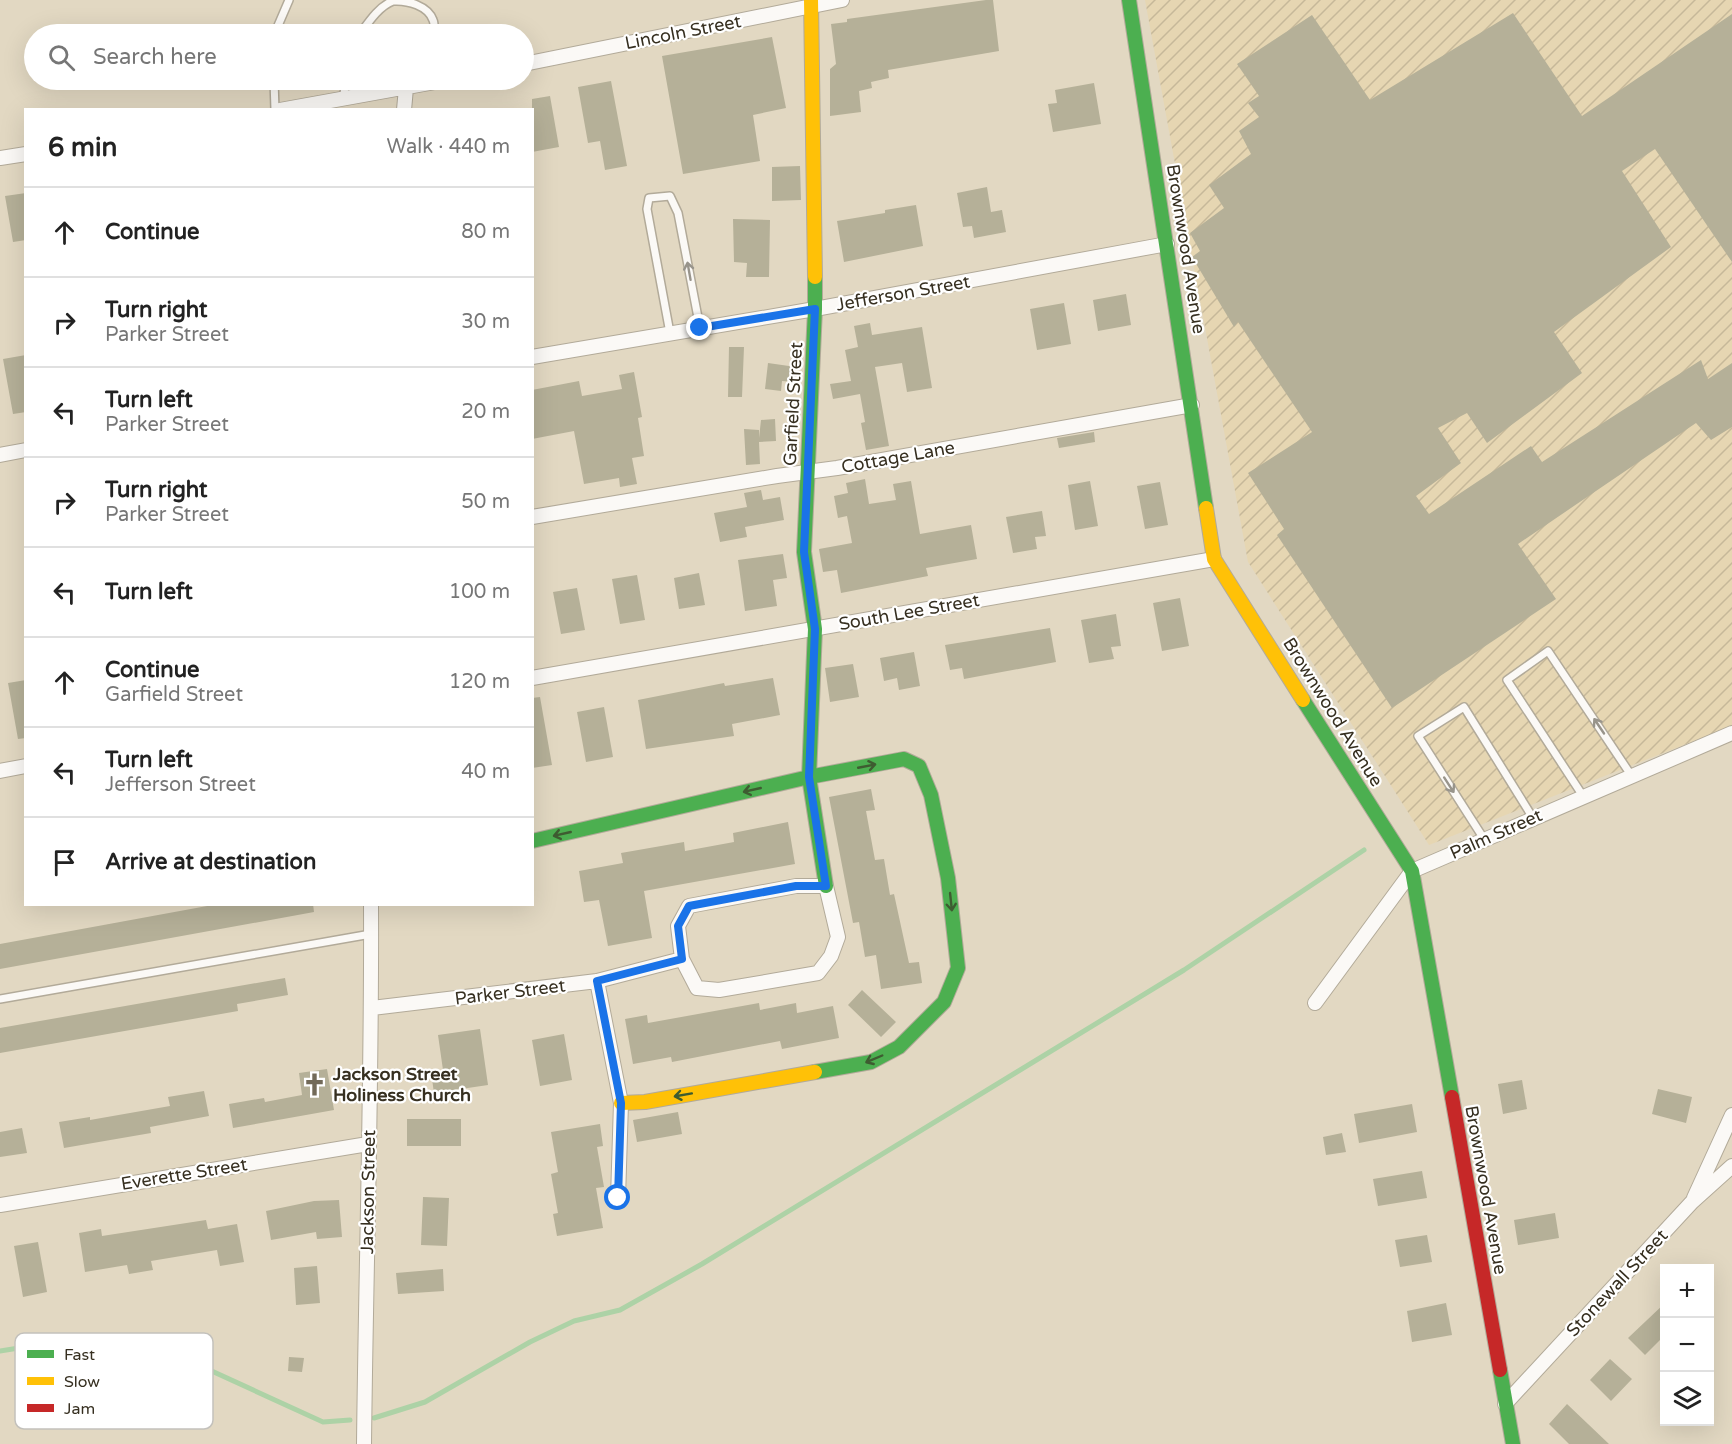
<!DOCTYPE html>
<html lang="en">
<head>
<meta charset="utf-8">
<style>
  :root { --surface:#fff; --page:#f2f2f2; --text:#222; --muted:#767676; --line:#e0e0e0 }
  body { margin:0; font-family:"Varela Round",sans-serif; background:var(--page); color:var(--text) }
  .controls { position:absolute; right:18px; bottom:18px; display:grid; overflow:hidden; border-radius:0px; box-shadow:0 6px 24px #0002 }
  .controls button { width:54px; height:54px; display:grid; place-items:center; padding:0; border:0; border-bottom:2px solid var(--line); background:var(--surface); color:var(--text); font:30px sans-serif }
  .stop { position:absolute; width:18px; height:18px; margin:-14px; border:4px solid #1a73e8; border-radius:50%; background:#fff }
  .stop.end { background:#1a73e8; border-color:#fff; box-shadow:0 2px 6px #0008 }
  .list { margin:0; padding:0; list-style:none }
  h2 { display:flex; justify-content:space-between; align-items:center; height:78px; margin:0; padding:0 24px; font-size:26px }
  h2 small { font-size:20px; font-weight:400; color:var(--muted) }
  .list li { display:grid; grid-template-columns:39px 1fr auto; gap:18px; align-items:center; box-sizing:border-box; height:90px; padding:0 24px; border-top:2px solid var(--line) }
  .list b { display:block; font-size:22px; white-space:nowrap }
  .list p { margin:0; font-size:20px; white-space:nowrap; color:var(--muted) }
  .list em { font-size:20px; font-style:normal; color:var(--muted) }
  .icon { flex:none; width:33px; height:33px; fill:none; stroke:currentColor; stroke-width:2; stroke-linecap:round; stroke-linejoin:round }
  .map { position:relative; flex:none; width:1732px; height:1444px; overflow:hidden }
  .search { position:absolute; background:var(--surface); box-shadow:0 6px 24px #0002; left:24px; top:24px; width:510px; height:66px; display:flex; align-items:center; gap:15px; box-sizing:border-box; padding:0 21px; border-radius:33px; color:var(--muted); font-size:22px }
  .panel { position:absolute; background:var(--surface); box-shadow:0 6px 24px #0002; left:24px; top:108px; width:510px; height:798px; border-radius:0px }
  .map>svg:first-child { display:block }
  .industrial { fill:url(#industrial-furrows) }
  .lines { fill:none; stroke-linecap:round; stroke-linejoin:round }
  .stream { stroke:#add2a6; stroke-width:5 }
  .building { fill:#b5b098 }
  .lane-casing { stroke:#b2aa99; stroke-width:10 }
  .street-casing { stroke:#b2aa99; stroke-width:16 }
  .fast-casing { stroke:#b2aa99; stroke-width:16 }
  .slow-casing { stroke:#b2aa99; stroke-width:16 }
  .jam-casing { stroke:#b2aa99; stroke-width:16 }
  .lane { stroke:#fbf9f6; stroke-width:7 }
  .street { stroke:#fbf9f6; stroke-width:14 }
  .fast { stroke:#4caf50; stroke-width:14 }
  .slow { stroke:#ffc107; stroke-width:14 }
  .jam { stroke:#c62828; stroke-width:14 }
  .oneway { stroke:#98948b }
  .oneway2 { stroke:#3e5c31 }
  .route { stroke:#1a73e8; stroke-width:8 }
  .labels { text-anchor:middle; stroke-width:4.5; stroke-linejoin:round; paint-order:stroke }
  .street-label { font-size:18px; fill:#362f20; stroke:#fff }
  .poi-label { font-size:18px; font-weight:bold; fill:#362f20; stroke:#fff; text-anchor:start }
  .key { fill:#fff; stroke:#c3c1bc; stroke-width:1.5 }
  .key-label { font-size:16px; fill:#362f20 }
</style>
</head>
<body>
<div class="map">
<svg width="1732" height="1444" viewBox="0 0 1732 1444">
  <defs>
    <pattern id="industrial-furrows" width="10" height="10" patternUnits="userSpaceOnUse" patternTransform="scale(1.5)"><rect width="10" height="10" fill="#e6d6b2"/><path d="M-1 1l2-2M0 10L10 0M9 11l2-2" fill="none" stroke="#c6b899"/></pattern>
  </defs>
  <rect width="100%" height="100%" fill="#e2d8c2"/>
  <path class="industrial" d="M1145,0H1732V726L1429,845L1248,562Z"/>
  <g class="lines">
    <path class="stream" d="M0,1351L62,1341H146L323,1422L350,1420
      M374,1418L425,1402L530,1342L574,1321L620,1310L702,1264L1184,970L1364,850"/>
  </g>
  <path class="building" d="M986,0H993L999,51L888,70L889,78L871,82L872,88L859,91L861,112L830,116V69L836,64L831,24L847,22V19Z
    M1513,13L1582,116L1732,14V262L1655,149L1622,171L1671,247L1554,332L1582,373L1487,443L1467,413L1438,428L1461,463L1416,496L1429,514L1531,446L1542,462L1701,360L1708,379L1732,363V427L1711,440L1696,423L1518,544L1556,599L1392,708L1277,535L1284,529L1248,473L1312,432L1238,322L1234,327L1192,257L1200,251L1190,233L1224,208L1209,185L1251,154L1239,131L1259,117L1248,103L1259,96L1237,64L1312,15L1370,100Z
    M772,37L786,108L753,115L760,161L683,174L662,56Z
    M611,81L627,166L605,170L600,141L588,143L578,87Z
    M1094,83L1101,124L1053,132L1048,104L1057,103L1055,90Z
    M550,96L559,147L532,152V99Z
    M800,166L801,200L772,201V167Z
    M987,187L991,212L1002,210L1006,232L974,238L972,226L963,227L957,193Z
    M26,193V240L13,242L5,196Z
    M916,205L923,246L844,262L837,221L885,213V210Z
    M733,219L770,220L769,277H746L747,263L734,262Z
    M1126,294L1131,325L1098,331L1093,300Z
    M1064,303L1071,344L1037,350L1030,309Z
    M870,323L872,335L922,327L932,388L907,392L902,363L875,367L889,446L866,450L861,423L865,422L860,394L833,399L830,384L851,381L845,350L858,347L854,326Z
    M729,347H744L742,397H728Z
    M26,355V412L13,414L3,359Z
    M768,363L796,367L794,382L782,381L781,391L765,389Z
    M634,372L642,417L638,418L644,456L632,458L637,484L620,487L619,478L584,484L574,431L532,439V390L579,381L582,396L622,389L619,375Z
    M775,419L776,441L759,442L760,464L746,465L744,429L759,430V438L761,420Z
    M1094,432L1095,442L1059,448L1057,438Z
    M865,479L869,504L896,500L893,484L911,481L920,534L971,525L977,559L926,568L928,576L841,593L837,570L823,572L819,549L852,543L847,516L838,518L834,496L848,493L846,483Z
    M1090,481L1098,526L1075,530L1068,485Z
    M1160,482L1168,525L1145,529L1137,486Z
    M761,490L763,500L780,497L784,520L745,527L747,537L720,542L714,513L747,507L744,493Z
    M1042,511L1046,536L1035,537L1037,549L1013,553L1006,517Z
    M783,554L787,578L773,580L777,606L745,611L738,560Z
    M699,573L705,605L679,609L674,578Z
    M637,575L645,620L620,624L612,579Z
    M577,588L585,630L561,634L553,592Z
    M1180,598L1189,646L1162,651L1153,603Z
    M1116,614L1121,646L1111,647L1114,659L1089,663L1081,620Z
    M1050,628L1056,662L964,679L962,668L950,670L945,645Z
    M914,652L920,686L899,690L897,678L884,681L880,658Z
    M853,664L859,697L830,702L825,668Z
    M773,678L780,715L732,724L734,736L646,749L638,700L724,683L725,686Z
    M26,680V738L18,739L8,683Z
    M540,697L552,765L532,768V698Z
    M604,707L613,757L586,762L577,712Z
    M871,789L875,810L866,811L875,860L884,859L890,895L894,894L909,963L919,962L922,983L881,989L876,955L865,957L859,922L853,923L829,797Z
    M788,822L795,864L644,891L652,938L608,946L599,900L584,902L579,871L623,863L621,853L684,842L685,851L734,842L733,833Z
    M218,904H313L314,912L0,969V944Z
    M285,978L288,995L237,1004L238,1011L0,1053V1028Z
    M862,990L896,1022L881,1037L848,1005Z
    M759,1003L760,1010L796,1003L797,1013L833,1006L839,1038L782,1049L780,1041L672,1062L671,1057L633,1064L625,1019L647,1015L648,1023Z
    M480,1029L488,1085L434,1093L432,1079L444,1077L438,1035Z
    M564,1034L572,1080L540,1086L532,1040Z
    M327,1069L334,1110L233,1128L229,1104L264,1098L265,1102L302,1095L299,1073Z
    M1522,1080L1527,1109L1503,1114L1498,1084Z
    M1658,1089L1692,1097L1686,1123L1652,1114Z
    M204,1091L209,1116L150,1127L151,1133L64,1148L59,1122L90,1117V1120L170,1106L168,1097Z
    M1412,1104L1417,1132L1359,1143L1354,1114Z
    M678,1112L682,1134L637,1142L633,1120Z
    M407,1119H461V1146H407Z
    M600,1124L603,1146L597,1147L604,1187L596,1188L603,1228L557,1236L553,1214L558,1213L551,1174L558,1172L551,1132Z
    M22,1128L27,1153L0,1157V1132Z
    M1342,1133L1346,1152L1326,1155L1323,1137Z
    M1422,1171L1427,1198L1378,1206L1373,1179Z
    M423,1197L449,1198L447,1246L421,1245Z
    M339,1200L342,1237L317,1239L316,1232L271,1240L266,1211L314,1201Z
    M1555,1213L1559,1238L1518,1245L1514,1220Z
    M206,1220L208,1229L237,1224L244,1262L220,1266L217,1250L151,1261L153,1270L129,1274L127,1265L85,1272L79,1233L101,1229L102,1236Z
    M1427,1235L1432,1262L1400,1267L1395,1240Z
    M38,1242L47,1292L23,1297L14,1246Z
    M317,1266L320,1303L296,1305L294,1268Z
    M443,1269L444,1291L398,1294L396,1273Z
    M1446,1303L1452,1335L1412,1342L1407,1311Z
    M1665,1303V1335L1645,1355L1628,1338Z
    M289,1357L304,1358L302,1372L288,1371Z
    M1610,1359L1632,1379L1611,1401L1590,1380Z
    M1567,1404L1609,1444H1569L1549,1424Z"/>
  <g class="lines">
    <defs>
      <path id="lane" d="M276,34L277,28L289,0
        M360,34C368,23 379,6 393,1C408,0 428,6 433,20C435,24 434,31 434,34
        M274,80L275,110
        M344,98L345,80
        M670,333L647,209L649,198L670,196L678,213L700,328
        M1583,796L1507,680L1548,651L1631,775
        M1484,839L1418,736L1464,707L1533,818
        M0,999L371,934"/>
      <path id="street" d="M524,64L842,0
        M280,110L446,80
        M404,110L406,88
        M0,158L26,154
        M532,357L815,309L1167,244
        M0,455L26,450
        M532,517L777,476L837,468L1192,405
        M532,678L1214,559
        M0,771L26,766
        M597,981L621,1103L618,1198
        M1315,1003L1412,871L1732,733
        M372,1008L597,981L682,959L697,988L719,990L818,973L831,956L838,937L826,886H796L689,906L678,926L682,959
        M1694,1198L1732,1115
        M0,1205L368,1144
        M1505,1404L1692,1202L1732,1166
        M364,1444C366,1264 372,1084 371,904"/>
      <path id="fast" d="M1129,0L1206,508
        M815,277V309L804,552L815,629L809,777L826,886
        M1303,700L1412,871L1452,1097
        M532,841L809,777L904,759L919,766L931,795L948,878L958,968L944,1002L899,1047L871,1062L815,1072
        M1500,1370L1513,1444"/>
      <path id="slow" d="M811,0L815,277
        M1206,508L1214,559L1303,700
        M621,1103L645,1102L815,1072"/>
      <path id="jam" d="M1452,1097L1500,1370"/>
    </defs>
    <use href="#lane" class="lane-casing"/>
    <use href="#street" class="street-casing"/>
    <use href="#fast" class="fast-casing"/>
    <use href="#slow" class="slow-casing"/>
    <use href="#jam" class="jam-casing"/>
    <use href="#lane" class="lane"/>
    <use href="#street" class="street"/>
    <use href="#fast" class="fast"/>
    <use href="#slow" class="slow"/>
    <use href="#jam" class="jam"/>
  </g>
  <defs><path id="oneway-shaft" d="M-6 0H5M1.5-3L5.5 0L1.5 3" fill="none" stroke-width="1.6" stroke-linecap="round" stroke-linejoin="round" transform="scale(1.5)"/></defs>
  <g class="oneway">
    <use href="#oneway-shaft" transform="translate(689 271) rotate(-100)"/>
    <use href="#oneway-shaft" transform="translate(1599 726) rotate(-124)"/>
    <use href="#oneway-shaft" transform="translate(1449 785) rotate(57)"/>
  </g>
  <g class="oneway2">
    <use href="#oneway-shaft" transform="translate(867 766) rotate(-11)"/>
    <use href="#oneway-shaft" transform="translate(752 790) rotate(167)"/>
    <use href="#oneway-shaft" transform="translate(562 834) rotate(167)"/>
    <use href="#oneway-shaft" transform="translate(951 902) rotate(84)"/>
    <use href="#oneway-shaft" transform="translate(874 1059) rotate(157)"/>
    <use href="#oneway-shaft" transform="translate(683 1095) rotate(170)"/>
  </g>
  <g class="lines">
    <path class="route" d="M618,1198L621,1103L597,981L682,959L678,926L689,906L796,886H826L809,777L815,629L804,552L815,309L700,328"/>
  </g>
  <defs>
    <symbol id="church-bare" viewBox="-9 -9 18 18"><path d="M-1.2-6h2.4v3.5h3.3v2.4h-3.3V6h-2.4V-.1h-3.3v-2.4h3.3Z" fill="#726a59" stroke="#fff" stroke-width="2.5" paint-order="stroke"/></symbol>
  </defs>
  <g fill-rule="evenodd">
    <use href="#church-bare" x="298" y="1068" width="33" height="33"/>
  </g>
  <g class="labels">
    <g class="street-label">
      <text transform="translate(683 32) rotate(-11)" y="6">Lincoln Street</text>
      <text transform="translate(1186 249) rotate(81)" y="6">Brownwood Avenue</text>
      <text transform="translate(903 293) rotate(-10)" y="6">Jefferson Street</text>
      <text transform="translate(793 404) rotate(-87)" y="6">Garfield Street</text>
      <text transform="translate(898 457) rotate(-10)" y="6">Cottage Lane</text>
      <text transform="translate(909 612) rotate(-10)" y="6">South Lee Street</text>
      <text transform="translate(1333 712) rotate(58)" y="6">Brownwood Avenue</text>
      <text transform="translate(1496 834) rotate(-24)" y="6">Palm Street</text>
      <text transform="translate(510 992) rotate(-7)" y="6">Parker Street</text>
      <text transform="translate(184 1174) rotate(-9)" y="6">Everette Street</text>
      <text transform="translate(1486 1190) rotate(80)" y="6">Brownwood Avenue</text>
      <text transform="translate(368 1192) rotate(-89)" y="6">Jackson Street</text>
      <text transform="translate(1617 1283) rotate(-47)" y="6">Stonewall Street</text>
    </g>
    <g class="poi-label">
      <text x="333" y="1080">Jackson Street<tspan x="333" dy="21">Holiness Church</tspan></text>
    </g>
  </g>
  <rect x="15" y="1333" width="198" height="96" rx="9" class="key"/>
  <rect x="27" y="1350" width="27" height="8" fill="#4caf50"/>
  <rect x="27" y="1377" width="27" height="8" fill="#ffc107"/>
  <rect x="27" y="1404" width="27" height="8" fill="#c62828"/>
  <g class="key-label">
    <text x="64" y="1360">Fast</text>
    <text x="64" y="1387">Slow</text>
    <text x="64" y="1414">Jam</text>
  </g>
</svg>
<div class="controls">
<button>+</button>
<button>−</button>
<button><svg class="icon" aria-label="layers" viewBox="0 0 24 24"><path d="M12 4l9 5-9 5-9-5zM3 14l9 5 9-5"/></svg></button>
</div>
<div class="stop" style="left:618px;top:1198px"></div>
<div class="stop end" style="left:700px;top:328px"></div>
<div class="search"><svg class="icon" aria-label="search" viewBox="0 0 24 24"><circle cx="10" cy="10" r="6"/><path d="M15 15l6 6"/></svg>Search here</div>
<section class="panel">
<h2>6 min<small>Walk · 440 m</small></h2>
<ul class="list">
<li><svg class="icon" aria-label="ahead" viewBox="0 0 24 24"><path d="M12 20V5M6 11l6-6 6 6"/></svg><div><b>Continue</b></div><em>80 m</em></li>
<li><svg class="icon" aria-label="right" viewBox="0 0 24 24"><path d="M7 20v-9h11M14 6l5 5-5 5"/></svg><div><b>Turn right</b><p>Parker Street</p></div><em>30 m</em></li>
<li><svg class="icon" aria-label="left" viewBox="0 0 24 24"><path d="M17 20v-9H6M10 6l-5 5 5 5"/></svg><div><b>Turn left</b><p>Parker Street</p></div><em>20 m</em></li>
<li><svg class="icon" aria-label="right" viewBox="0 0 24 24"><path d="M7 20v-9h11M14 6l5 5-5 5"/></svg><div><b>Turn right</b><p>Parker Street</p></div><em>50 m</em></li>
<li><svg class="icon" aria-label="left" viewBox="0 0 24 24"><path d="M17 20v-9H6M10 6l-5 5 5 5"/></svg><div><b>Turn left</b></div><em>100 m</em></li>
<li><svg class="icon" aria-label="ahead" viewBox="0 0 24 24"><path d="M12 20V5M6 11l6-6 6 6"/></svg><div><b>Continue</b><p>Garfield Street</p></div><em>120 m</em></li>
<li><svg class="icon" aria-label="left" viewBox="0 0 24 24"><path d="M17 20v-9H6M10 6l-5 5 5 5"/></svg><div><b>Turn left</b><p>Jefferson Street</p></div><em>40 m</em></li>
<li><svg class="icon" aria-label="arrive" viewBox="0 0 24 24"><path d="M6 21V4h12l-3 4 3 4H6"/></svg><div><b>Arrive at destination</b></div></li>
</ul>
</section>
</div>
</body>
</html>
